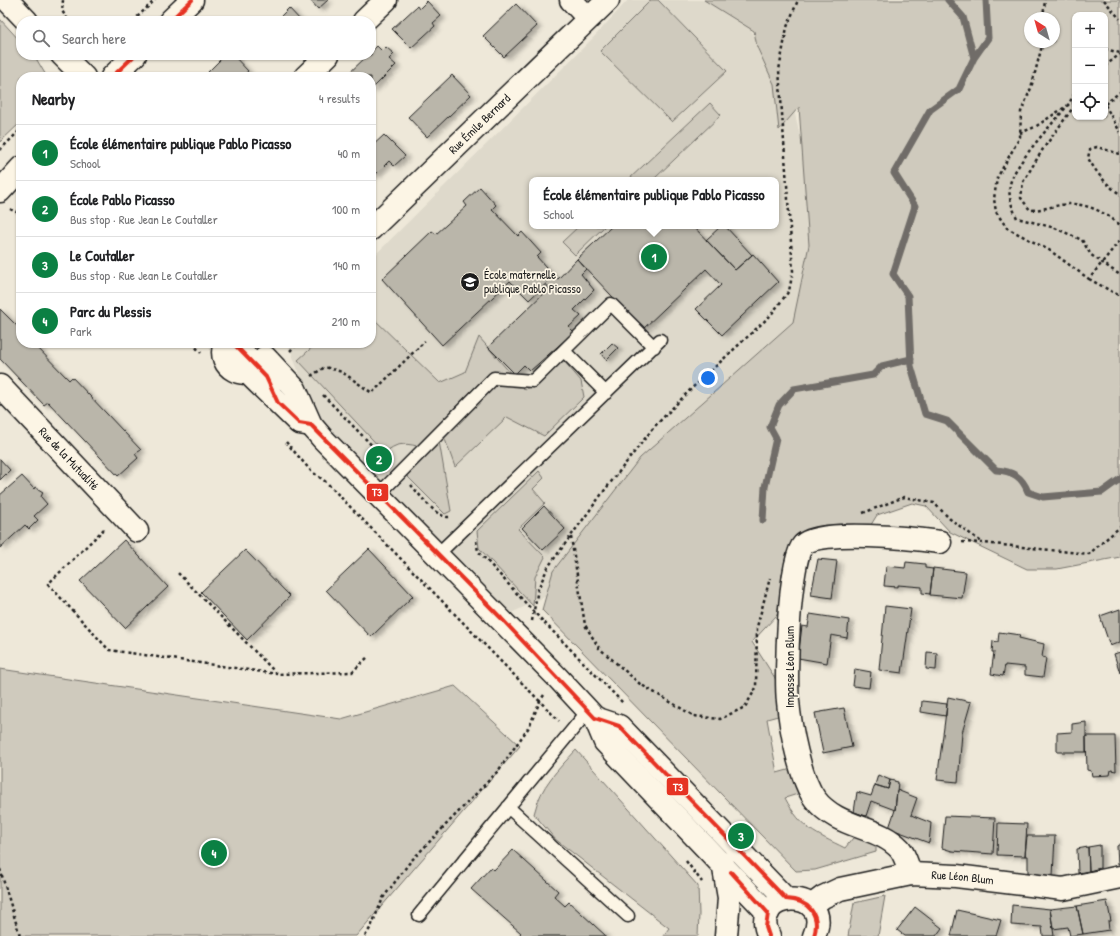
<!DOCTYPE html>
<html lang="en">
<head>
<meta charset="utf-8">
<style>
  :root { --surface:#fff; --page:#f2f2f2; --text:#202124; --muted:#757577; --line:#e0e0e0; --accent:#0b8043 }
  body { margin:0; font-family:"Patrick Hand",sans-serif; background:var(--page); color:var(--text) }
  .controls { position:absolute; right:12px; top:12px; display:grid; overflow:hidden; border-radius:8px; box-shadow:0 1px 3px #0004 }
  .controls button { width:36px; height:36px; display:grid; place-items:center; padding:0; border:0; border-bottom:1px solid var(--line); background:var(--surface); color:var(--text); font:20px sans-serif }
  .compass { position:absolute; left:1024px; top:12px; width:36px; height:36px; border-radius:50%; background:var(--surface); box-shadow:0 1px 3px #0004; rotate:323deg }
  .you { position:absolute; left:708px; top:378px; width:14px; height:14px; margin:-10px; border:3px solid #fff; border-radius:50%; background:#1a73e8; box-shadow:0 0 0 6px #1a73e833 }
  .badge { display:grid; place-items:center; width:26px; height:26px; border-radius:50%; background:var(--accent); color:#fff; font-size:13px; font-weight:700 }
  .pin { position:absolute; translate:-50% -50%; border:2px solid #fff; box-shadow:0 1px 4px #0006 }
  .popup { position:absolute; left:529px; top:177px; width:250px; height:52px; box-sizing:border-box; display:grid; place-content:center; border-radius:8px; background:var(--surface); filter:drop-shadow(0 1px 3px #0005); font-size:13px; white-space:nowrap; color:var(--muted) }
  .popup b { font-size:15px; color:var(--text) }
  .popup::after { content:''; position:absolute; left:50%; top:100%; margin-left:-8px; border:8px solid transparent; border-top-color:var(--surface) }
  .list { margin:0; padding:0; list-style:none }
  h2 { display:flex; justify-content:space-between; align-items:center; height:52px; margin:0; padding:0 16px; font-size:17px }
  h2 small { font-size:13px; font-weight:400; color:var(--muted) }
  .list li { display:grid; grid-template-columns:26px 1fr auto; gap:12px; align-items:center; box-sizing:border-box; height:56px; padding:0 16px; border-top:1px solid var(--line) }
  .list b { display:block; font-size:15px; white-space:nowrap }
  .list p { margin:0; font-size:13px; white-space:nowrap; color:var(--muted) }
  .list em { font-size:13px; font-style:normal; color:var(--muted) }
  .icon { flex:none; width:22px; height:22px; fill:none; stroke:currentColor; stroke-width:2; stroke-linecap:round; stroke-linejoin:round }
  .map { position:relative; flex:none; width:1120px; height:936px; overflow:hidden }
  .search { position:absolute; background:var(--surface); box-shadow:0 1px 3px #0004; left:16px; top:16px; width:360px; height:44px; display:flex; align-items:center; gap:10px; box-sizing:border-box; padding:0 14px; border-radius:16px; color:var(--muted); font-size:15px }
  .panel { position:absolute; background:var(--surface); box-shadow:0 1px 3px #0004; left:16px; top:72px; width:360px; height:276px; border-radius:16px }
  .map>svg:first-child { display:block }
  .built { fill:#ded9cb; fill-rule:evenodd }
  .green { fill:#cfcabd; stroke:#76736c; fill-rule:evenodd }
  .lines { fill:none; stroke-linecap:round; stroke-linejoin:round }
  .stream { stroke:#6f6c67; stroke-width:7 }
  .building { fill:#bab6aa; stroke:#1c1c1c; filter:url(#shadow) }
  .service-casing { stroke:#1c1c1c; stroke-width:15 }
  .minor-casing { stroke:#1c1c1c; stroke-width:25 }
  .tertiary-casing { stroke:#1c1c1c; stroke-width:25 }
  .secondary-casing { stroke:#1c1c1c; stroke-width:25 }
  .path { stroke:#1c1c1c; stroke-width:2.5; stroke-dasharray:3 3; stroke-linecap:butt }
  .service { stroke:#fcf5e5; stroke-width:12 }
  .minor { stroke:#fcf5e5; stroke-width:22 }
  .tertiary { stroke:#fcf5e5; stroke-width:22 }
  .secondary { stroke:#fcf5e5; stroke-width:22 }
  .bus-1-casing { stroke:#fcf5e5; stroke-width:7 }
  .bus-1 { stroke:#e63323; stroke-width:4 }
  .labels { text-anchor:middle; stroke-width:3.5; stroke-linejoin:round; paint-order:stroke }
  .street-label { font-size:12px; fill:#1c1c1c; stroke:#fcf5e5 }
  .poi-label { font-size:12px; fill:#1c1c1c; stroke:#fcf5e5; text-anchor:start }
  .line-badge { stroke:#fcf5e5; stroke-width:1.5 }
  .badge-label { font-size:11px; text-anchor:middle; font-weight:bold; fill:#fff }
</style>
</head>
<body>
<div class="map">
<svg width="1120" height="936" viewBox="0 0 1120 936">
  <defs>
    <filter id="shadow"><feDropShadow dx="4.5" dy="2.5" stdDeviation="2" flood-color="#0004"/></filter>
  </defs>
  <rect width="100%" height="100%" fill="#eee8d9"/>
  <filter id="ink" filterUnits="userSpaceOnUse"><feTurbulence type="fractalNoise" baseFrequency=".025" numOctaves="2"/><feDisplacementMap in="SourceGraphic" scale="8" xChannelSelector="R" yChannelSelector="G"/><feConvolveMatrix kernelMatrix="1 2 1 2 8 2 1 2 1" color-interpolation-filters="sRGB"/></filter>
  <g filter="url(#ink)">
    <path class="built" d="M628,0H757L751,30L792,102L822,226L801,328L555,592L501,618L323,439L288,343H371V259L593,38ZM532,180H776V226H532Z"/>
    <path class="green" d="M651,0H658L727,71L672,122L600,51Z
      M704,0H1120V557L1057,569H1027L950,532L926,506L912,503L877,515L869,528L787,561L777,615L752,642L775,678L785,714L767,719L777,773L795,768L804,792L785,798C802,830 815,833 845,848L857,833L876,844V852L815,870L796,871L542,610L553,571L640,458L793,322L809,245L799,107L779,130L774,84L757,47L754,31ZM1075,15H1105V117H1075ZM1030,18H1054V42H1030Z
      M0,19L21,42V55H34L47,77H21V122L0,142Z
      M710,103L721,115L653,180H628Z
      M579,226H605L575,255L562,242Z
      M371,316L440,383L465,372L479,337L525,390L563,360L581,381L584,397L544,436L507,417L455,467L442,431L494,378L487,375L417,446C404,443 395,443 385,453L298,360L317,343H371Z
      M439,441L451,511L445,514L406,475Z
      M539,471L544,478L533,489L545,503L518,529L545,557L535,577L533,606L479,548L477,531Z
      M0,669L341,719L455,686L520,746L356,936H0Z
      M576,750L698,886L699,914L698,936H663L669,928L555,839L534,814C541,785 557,771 576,750Z
      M885,896L878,936H848L854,903Z"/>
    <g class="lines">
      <path class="stream" d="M948,0L963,17L974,58L959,89L930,110L894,173L915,206L893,274L908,296L911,366L925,414L947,421L996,470C1012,471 1022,476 1028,492L1043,497L1102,492L1120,479
        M974,58L988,38L986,0
        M763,520L765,487L776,438L770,427L779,405L794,389L873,375L882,366L911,359"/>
    </g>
    <path class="building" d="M310,0H328L318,9Z
      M427,1L441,16L433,23L435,26L411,48L392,29L417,6L419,9Z
      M516,4L537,26L504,57L483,36Z
      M289,8L301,21H276Z
      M377,46L382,51L386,47L394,54L389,59L396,65L371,90V77H345L368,55H371V52Z
      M225,55H233L248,71L242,77H213L208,72Z
      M452,75L471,95L427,137L408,117Z
      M384,135L405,156L394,166L389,161L376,174L375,173L371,177V147Z
      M480,187L496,205L492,209L518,236L522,232L541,253L537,257L554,276L529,300L510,281L442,345L382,279L432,231L436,234L467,206L464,202Z
      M612,226H693L735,270L753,254L778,282L722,335L696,309L721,285L706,269L643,329L577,259Z
      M721,226H725L752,255L735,270L706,240Z
      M577,259L586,269L581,274L594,290L574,310L581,316L569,327L574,332L530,371L524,365L515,374L488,347L549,288L546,284L554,276L558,279Z
      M0,309L21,330V343H33L69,380L72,377L141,450L135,454L138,458L118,476L48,402L44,405L0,359Z
      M612,343L618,348L606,360L601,354Z
      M0,459L10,470L0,480Z
      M22,476L34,489L35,487L43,492L41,497L47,504L34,516L38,520L29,529L25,525L0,548V495Z
      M544,506L565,529L543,550L522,528Z
      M124,540L168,587L125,628L80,581Z
      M369,549L413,596L371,637L326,590Z
      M245,550L290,596L247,640L201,592Z
      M818,559L837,561L832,598L811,595Z
      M906,562L925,564V568L933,569L930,594L922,593V587L898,585V587L884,586L886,566L905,568Z
      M933,568L966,572L962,598L930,595Z
      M885,606L911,609L902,673L879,670Z
      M1120,609V642L1110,646L1100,616Z
      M810,614L849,620L847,638L831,635L827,663L798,658L802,626L808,627Z
      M999,632L1020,635L1019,638L1044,644L1042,657L1046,658L1043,677L1025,675V667L1005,665L1003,676L991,674L994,652H992L993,641L998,642Z
      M927,652L937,653L936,670L926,669Z
      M1120,652V673L1114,654Z
      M855,669L871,672L869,688L853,686Z
      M948,697L971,702L962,733L958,782L937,780Z
      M922,701L947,704L946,716L921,712Z
      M844,708L852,747L823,753L815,713Z
      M1086,722V752H1057V733L1072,732V724Z
      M1086,736H1115L1116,771L1111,770L1110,775L1092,776L1091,771L1087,770Z
      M878,775L890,780L888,789L875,785Z
      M890,780L898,782L895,810L871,801L866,816L854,812L857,792L871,796L875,785L888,789Z
      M897,790L917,798L911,815L931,823L929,843L889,828L895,810Z
      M945,816L995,818L993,854L952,851L942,848Z
      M998,823L1027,824L1025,856L997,855Z
      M1027,836H1055L1053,876L1028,873V856H1025Z
      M1120,844V863L1118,864L1117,846Z
      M1100,845V868L1089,871L1088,847Z
      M1088,847L1089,871L1078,873L1077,849Z
      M513,850L558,891L554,896L565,906L569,902L606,936H518L521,933L471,889L491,867L494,870Z
      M1107,901L1111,921H1108L1109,930L1083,934L1077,906Z
      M1012,905L1050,909L1054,936H1043L1042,927L1011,925Z
      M1077,906L1083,934L1070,936L1068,927L1053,929L1050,909Z
      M915,907L942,928L936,936H905L897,930Z
      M957,910L1001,920L996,936H951Z"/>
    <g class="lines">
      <defs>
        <path id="service" d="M564,351L606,393
          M378,495L494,378L533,381L611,304L654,347
          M438,554L660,340
          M508,807L628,916
          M419,915L588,711"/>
        <g id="minor">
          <path d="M7,0L27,21"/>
          <path d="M571,0L588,18"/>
          <path d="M364,21L386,0"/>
          <path d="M62,55L84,77"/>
          <path d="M305,77L328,55"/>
          <path id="s1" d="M371,229L608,0"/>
          <path d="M225,343C215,368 247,384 262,363"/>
          <path d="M233,343L271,382"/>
          <path d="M265,357L295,389L311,425L323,439L557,677L595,718L605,742L768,913"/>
          <path d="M252,377L299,423L311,425"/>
          <path id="s2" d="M0,386L137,531"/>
          <path d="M595,718L619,726L786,899"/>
          <path d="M723,863L729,898L726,936"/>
          <path d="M911,874C908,867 905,855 900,849C878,825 838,829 815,799C800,779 790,726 788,701C785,677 789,559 803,545C819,528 917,539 940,542"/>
        </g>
        <g id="tertiary">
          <path id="s3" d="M811,906L823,897L840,889L911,874L956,876L1063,889L1120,877"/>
          <path d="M769,936C746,890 836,885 814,936"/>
        </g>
        <path id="secondary" d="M170,21L192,0
          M112,77L135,55
          M0,191L21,168"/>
      </defs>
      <use href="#service" class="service-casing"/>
      <use href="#minor" class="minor-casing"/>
      <use href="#tertiary" class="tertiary-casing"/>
      <use href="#secondary" class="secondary-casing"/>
      <path class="path" d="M63,0L62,11L69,21
        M1104,0L1120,19
        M1043,18L1045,0
        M133,21L155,0
        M1043,42L1031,88L1021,112L1020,137L997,178L994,199L996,212L1007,228L1049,250L1089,279L1120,240
        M1105,49L1120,53
        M1105,66L1120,54
        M1075,103L1068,105C1055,121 1012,166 1010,185C1008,197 1012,207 1017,218L1055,228L1082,240L1091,255L1120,275
        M1105,104L1120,92
        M1075,105L1043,149L1023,182L1021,198L1030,210C1044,210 1055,205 1068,204C1087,203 1106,213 1120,225
        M1105,105L1120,132
        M1020,133L1035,127L1068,105L1075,93
        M0,150L21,129
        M1120,154L1097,147L1090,149L1088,158C1096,172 1106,185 1120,194
        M10,209L16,212L21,209
        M1089,279L1120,296
        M192,343L201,353
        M290,351L298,343
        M311,376L325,367L342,372L372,393L425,341
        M323,395L388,462
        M286,442L311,471L326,482L559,721
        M411,485C420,495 437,519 450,517
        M863,513L904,497L934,503L950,519L983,543
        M104,529L48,584L109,650L277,674
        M571,537L585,625L599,648L640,684L694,716L720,719L745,707L756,688L757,627L770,578
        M476,541L478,551L532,610L623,703
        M962,542L983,543L1089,554L1120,527
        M178,573L277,674L352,672L369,656
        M532,621L538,589L548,567L604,491L654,427L691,389L770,316L789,291L793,271L779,70L787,27L798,0
        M686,861L702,882
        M0,869L20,936
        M365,936L371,927L383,898L410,862L498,771L529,727L540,701L544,695"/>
      <use href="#service" class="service"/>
      <use href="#minor" class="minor"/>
      <use href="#tertiary" class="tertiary"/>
      <use href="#secondary" class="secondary"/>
      <defs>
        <path id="bus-1" d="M170,21L192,0
          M112,77L135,55
          M233,343L266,377L278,403L299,423L311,425L501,618L595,718L619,726L786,899C808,900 821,914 814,936
          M731,872L768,913L766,927L769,936"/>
      </defs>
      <use href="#bus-1" class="bus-1-casing"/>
      <use href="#bus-1" class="bus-1"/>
    </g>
  </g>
  <defs>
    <symbol id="school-disc" viewBox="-11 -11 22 22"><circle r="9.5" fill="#1c1c1c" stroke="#fcf5e5"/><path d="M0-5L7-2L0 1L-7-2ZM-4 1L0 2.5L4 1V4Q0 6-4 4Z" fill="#fff"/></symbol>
  </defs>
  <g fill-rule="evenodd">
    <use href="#school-disc" x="459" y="271" width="22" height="22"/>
  </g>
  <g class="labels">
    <g class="street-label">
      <text dy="4" stroke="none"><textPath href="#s1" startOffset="151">Rue Émile Bernard</textPath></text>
      <text dy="4" stroke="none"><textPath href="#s2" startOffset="100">Rue de la Mutualité</textPath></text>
      <text transform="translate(790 667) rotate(-90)" y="4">Impasse Léon Blum</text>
      <text dy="4" stroke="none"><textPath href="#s3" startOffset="158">Rue Léon Blum</textPath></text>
    </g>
    <g class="poi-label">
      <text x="484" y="279">École maternelle<tspan x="484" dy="14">publique Pablo Picasso</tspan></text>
    </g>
  </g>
  <g class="line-badge">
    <rect x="366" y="483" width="23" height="19" rx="4" fill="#e63323"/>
    <rect x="666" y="777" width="23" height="19" rx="4" fill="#e63323"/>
  </g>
  <g class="badge-label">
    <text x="377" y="496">T3</text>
    <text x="678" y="791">T3</text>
  </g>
</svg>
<div class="controls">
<button>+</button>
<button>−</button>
<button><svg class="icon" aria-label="locate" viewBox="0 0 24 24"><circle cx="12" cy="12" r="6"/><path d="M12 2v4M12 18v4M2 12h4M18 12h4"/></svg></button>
</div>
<svg class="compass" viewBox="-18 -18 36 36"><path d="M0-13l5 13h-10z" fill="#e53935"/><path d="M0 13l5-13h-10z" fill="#757577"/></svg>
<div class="you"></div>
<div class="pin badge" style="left:654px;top:257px">1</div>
<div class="popup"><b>École élémentaire publique Pablo Picasso</b>School</div>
<div class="pin badge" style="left:379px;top:459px">2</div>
<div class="pin badge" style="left:741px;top:836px">3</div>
<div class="pin badge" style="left:214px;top:853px">4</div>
<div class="search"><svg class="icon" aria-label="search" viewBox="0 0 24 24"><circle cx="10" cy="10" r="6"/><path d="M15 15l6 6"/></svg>Search here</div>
<section class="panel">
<h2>Nearby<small>4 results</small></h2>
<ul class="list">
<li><span class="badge">1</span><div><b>École élémentaire publique Pablo Picasso</b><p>School</p></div><em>40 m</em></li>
<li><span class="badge">2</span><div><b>École Pablo Picasso</b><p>Bus stop · Rue Jean Le Coutaller</p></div><em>100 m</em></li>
<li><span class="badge">3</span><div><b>Le Coutaller</b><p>Bus stop · Rue Jean Le Coutaller</p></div><em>140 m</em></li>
<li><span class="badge">4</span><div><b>Parc du Plessis</b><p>Park</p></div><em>210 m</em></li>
</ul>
</section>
</div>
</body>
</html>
